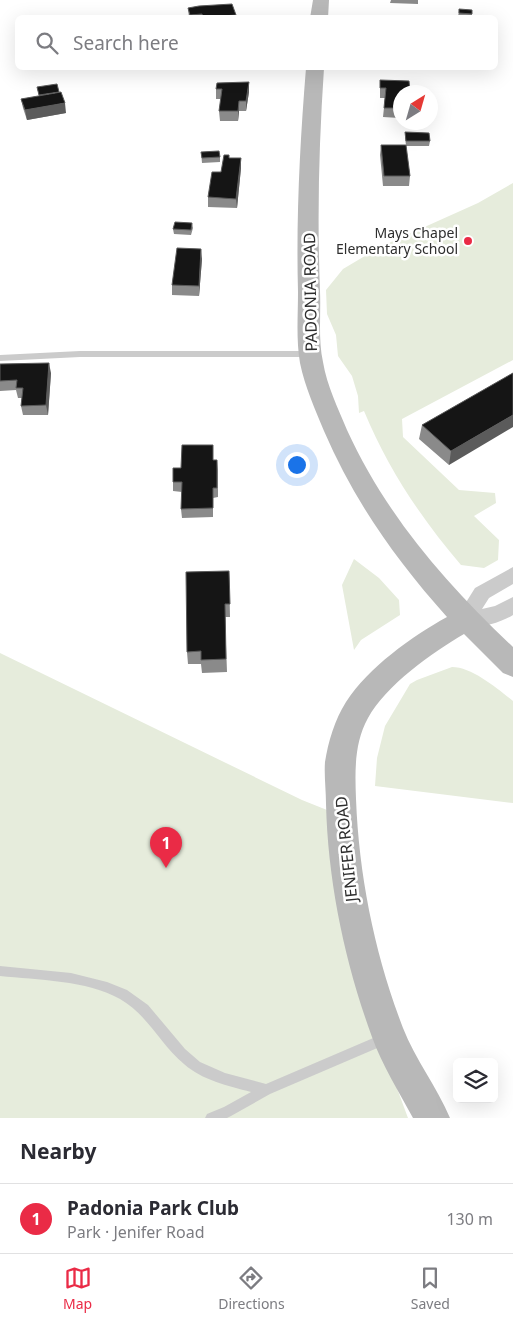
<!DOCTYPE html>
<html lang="en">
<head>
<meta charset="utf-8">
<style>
  :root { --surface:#fff; --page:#f7f7f7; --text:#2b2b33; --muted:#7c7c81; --line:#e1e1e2; --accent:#ea2b46 }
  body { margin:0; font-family:"Noto Sans",sans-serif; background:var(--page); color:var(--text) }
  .controls { position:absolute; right:15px; bottom:15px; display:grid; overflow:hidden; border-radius:8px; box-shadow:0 5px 20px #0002 }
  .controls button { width:45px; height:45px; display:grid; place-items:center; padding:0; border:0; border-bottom:1px solid var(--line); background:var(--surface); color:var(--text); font:25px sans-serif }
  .compass { position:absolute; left:393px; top:85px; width:45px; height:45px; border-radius:50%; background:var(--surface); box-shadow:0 5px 20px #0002; rotate:37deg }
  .you { position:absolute; left:296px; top:464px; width:18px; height:18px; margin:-12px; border:4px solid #fff; border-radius:50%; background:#1a73e8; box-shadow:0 0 0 8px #1a73e833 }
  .badge { display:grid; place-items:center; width:32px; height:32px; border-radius:50%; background:var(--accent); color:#fff; font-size:16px; font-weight:700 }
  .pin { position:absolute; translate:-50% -41px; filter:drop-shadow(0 1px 2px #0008) }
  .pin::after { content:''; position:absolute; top:26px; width:18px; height:15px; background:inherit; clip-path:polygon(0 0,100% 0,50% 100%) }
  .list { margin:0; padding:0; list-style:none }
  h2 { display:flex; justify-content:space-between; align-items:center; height:65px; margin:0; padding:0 20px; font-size:21px }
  h2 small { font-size:16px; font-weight:400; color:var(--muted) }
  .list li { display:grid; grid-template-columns:32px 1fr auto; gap:15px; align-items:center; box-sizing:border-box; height:70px; padding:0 20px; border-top:1px solid var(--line) }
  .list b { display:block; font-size:19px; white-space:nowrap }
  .list p { margin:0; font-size:16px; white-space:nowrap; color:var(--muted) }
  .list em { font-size:16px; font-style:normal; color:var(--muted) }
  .icon { flex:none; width:28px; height:28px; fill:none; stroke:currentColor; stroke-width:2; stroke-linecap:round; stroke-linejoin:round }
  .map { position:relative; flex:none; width:513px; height:1118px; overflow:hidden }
  .search { position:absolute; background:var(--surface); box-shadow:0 5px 20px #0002; left:15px; right:15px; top:15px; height:55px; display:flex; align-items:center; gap:12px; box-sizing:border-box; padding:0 18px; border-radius:8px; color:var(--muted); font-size:19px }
  .sheet { height:135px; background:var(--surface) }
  nav { display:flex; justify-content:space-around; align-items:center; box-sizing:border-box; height:70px; border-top:1px solid var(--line); background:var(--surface); font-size:14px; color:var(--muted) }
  nav a { display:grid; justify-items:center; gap:2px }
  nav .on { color:var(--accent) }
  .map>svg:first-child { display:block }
  .green { fill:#e6ecdc }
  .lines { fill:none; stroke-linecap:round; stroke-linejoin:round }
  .lane { fill:#cbcbcb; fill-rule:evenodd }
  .street { fill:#cbcbcb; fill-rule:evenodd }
  .secondary { fill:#b8b8b8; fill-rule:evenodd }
  .wall { fill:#8a8a8a }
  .shaded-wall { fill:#5b5b5b }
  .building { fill:#151515; stroke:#5b5b5b }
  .poi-dot { fill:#ea2b46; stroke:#fff; stroke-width:2 }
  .labels { text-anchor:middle; stroke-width:5; stroke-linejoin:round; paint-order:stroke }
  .far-poi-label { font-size:14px; fill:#2e2e2e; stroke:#fff; text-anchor:end }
  .street-label { font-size:16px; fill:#2e2e2e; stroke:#fff }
</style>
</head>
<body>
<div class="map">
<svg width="513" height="1118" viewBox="0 0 513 1118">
  <rect width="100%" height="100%" fill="#fff"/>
  <path class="green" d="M513,183V360L402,419L403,437L459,490L495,493L496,503L474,516L499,540L498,560L484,568L461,565C421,518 388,469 364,411L359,413L358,396L352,376L338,356L336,335L327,314L326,290L343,269L380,247L478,203Z
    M354,559L379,578L399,600L400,615L361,640L354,650L342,585Z
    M0,653L302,800L327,810L355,975L408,1118H0Z
    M452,667C472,667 498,689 513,701V803L375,786L377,758L385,726L410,684L417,680Z"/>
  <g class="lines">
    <path class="lane" d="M80,351H310L314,354L310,357H80L0,361V355Z
      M0,966L71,973L107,982L127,990L148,1005L185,1049L200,1062L225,1073L266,1084L385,1033L389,1035L391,1039L389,1043L270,1094L231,1116L227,1118H205L207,1114L224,1107L251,1092C228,1086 202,1080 184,1064C160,1044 148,1015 120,999C87,980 37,980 0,976Z"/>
    <path class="street" d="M513,567V584L489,598L482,609L495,606L513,597V615C500,623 473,631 458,626L455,620L475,588Z"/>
    <path class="secondary" d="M313,0H329L328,18H310Z
      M306,68H324C319,142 317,216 320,291C321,315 318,339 323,362C327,386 338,408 347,430C386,515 445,583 513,647V677L503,673L464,634C433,652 385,686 368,718C354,743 355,772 356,799C359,877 375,955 403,1028C415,1059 437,1087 450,1118H413C399,1092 382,1065 372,1037C345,963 328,883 326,804C326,790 324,775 325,762C328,742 335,719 346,702C369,667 411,637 447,617C396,560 354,501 324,431C315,409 305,387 300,363C296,340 298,315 298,292C296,217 300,142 306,68Z"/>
  </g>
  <path class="wall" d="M391,0H418V4L390,3Z
    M188,8L236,15V18H189Z
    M459,9L472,14V18H458Z
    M380,80L400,92V118L383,117L385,98H380Z
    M249,82V92L246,111H239L238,121H220L219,111L221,99H216V89Z
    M37,87L66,113L27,120L23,108L21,99L39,96Z
    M405,132L430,141L429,146H406L410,176L409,186H383L380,155L381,145H406L405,138Z
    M201,152L220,157V162L202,163Z
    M229,158H241V168L237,208L208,207V197Z
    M192,223L193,228L191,235L174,234L173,229Z
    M202,259L199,296L172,295V285Z
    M0,364L51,373L48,415H23L21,406L22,398H18L16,390L0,391Z
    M513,373L449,465L419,439L422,425Z
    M214,460H217L218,470V497L213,498V517L182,518L181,509L182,492L173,491V482L181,468Z
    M229,571L230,617H225L227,672L202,673L201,664H188L187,652Z"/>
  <path class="shaded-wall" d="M249,82V92L246,111V101Z
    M239,101V111L238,121V111Z
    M65,103L66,113L27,120L25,110Z
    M241,158V168L237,208L236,199Z
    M201,249L202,259L199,296V286Z
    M49,363L51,373L48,415L46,405Z
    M513,415V427L449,465L451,451Z"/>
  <path class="building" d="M232,4L236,15L222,16V18H203L202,14L190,15L188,8L199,6Z
    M459,9L472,10V14L459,13Z
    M380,80L409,81L410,92H400V108H384L386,88H380Z
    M249,82L246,101H239L238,111H219L222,89H216L217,83Z
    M57,84L59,92L39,95L37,87Z
    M61,92L65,103L25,110L21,99Z
    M405,132L429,133L430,141H406Z
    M381,145H406L410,176H384Z
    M219,151L220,157L202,158L201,152Z
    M224,155H229V158H241L236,199L208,197L212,172H221Z
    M175,222L192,223L191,230L173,229Z
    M177,248L201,249L199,286L172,285Z
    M49,363L46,405L21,406L23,388H16L17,380L0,381V364Z
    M513,373V415L451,451L422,425Z
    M182,445H213V460H217V488H213V508L181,509L182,482H173V468H181Z
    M229,571L230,604H225L226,659L201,660V651L187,652L186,572Z"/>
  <circle class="poi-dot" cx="468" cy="241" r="5"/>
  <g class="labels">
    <g class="far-poi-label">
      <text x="458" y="238">Mays Chapel<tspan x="458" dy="16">Elementary School</tspan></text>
    </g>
    <g class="street-label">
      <text transform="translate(310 292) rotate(-91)" y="6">PADONIA ROAD</text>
      <text transform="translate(346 849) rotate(-96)" y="6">JENIFER ROAD</text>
    </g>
  </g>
</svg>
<div class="controls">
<button><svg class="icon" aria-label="layers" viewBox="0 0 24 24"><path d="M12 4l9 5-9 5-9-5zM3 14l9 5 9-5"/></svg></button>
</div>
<svg class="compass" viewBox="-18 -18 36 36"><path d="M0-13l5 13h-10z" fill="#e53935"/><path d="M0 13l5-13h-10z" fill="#7c7c81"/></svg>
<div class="you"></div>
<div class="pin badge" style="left:166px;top:868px">1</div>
<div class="search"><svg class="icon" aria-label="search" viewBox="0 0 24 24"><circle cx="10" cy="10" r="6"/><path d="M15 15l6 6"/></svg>Search here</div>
</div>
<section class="sheet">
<h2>Nearby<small></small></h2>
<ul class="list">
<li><span class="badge">1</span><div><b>Padonia Park Club</b><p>Park · Jenifer Road</p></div><em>130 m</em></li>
</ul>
</section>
<nav>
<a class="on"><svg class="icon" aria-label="map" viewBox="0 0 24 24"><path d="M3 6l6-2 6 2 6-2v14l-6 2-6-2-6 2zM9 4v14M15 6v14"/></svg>Map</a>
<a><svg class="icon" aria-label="directions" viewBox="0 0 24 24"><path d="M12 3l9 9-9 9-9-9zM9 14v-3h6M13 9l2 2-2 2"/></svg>Directions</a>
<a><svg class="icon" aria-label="saved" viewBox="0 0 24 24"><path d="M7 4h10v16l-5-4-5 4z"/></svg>Saved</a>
</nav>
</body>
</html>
